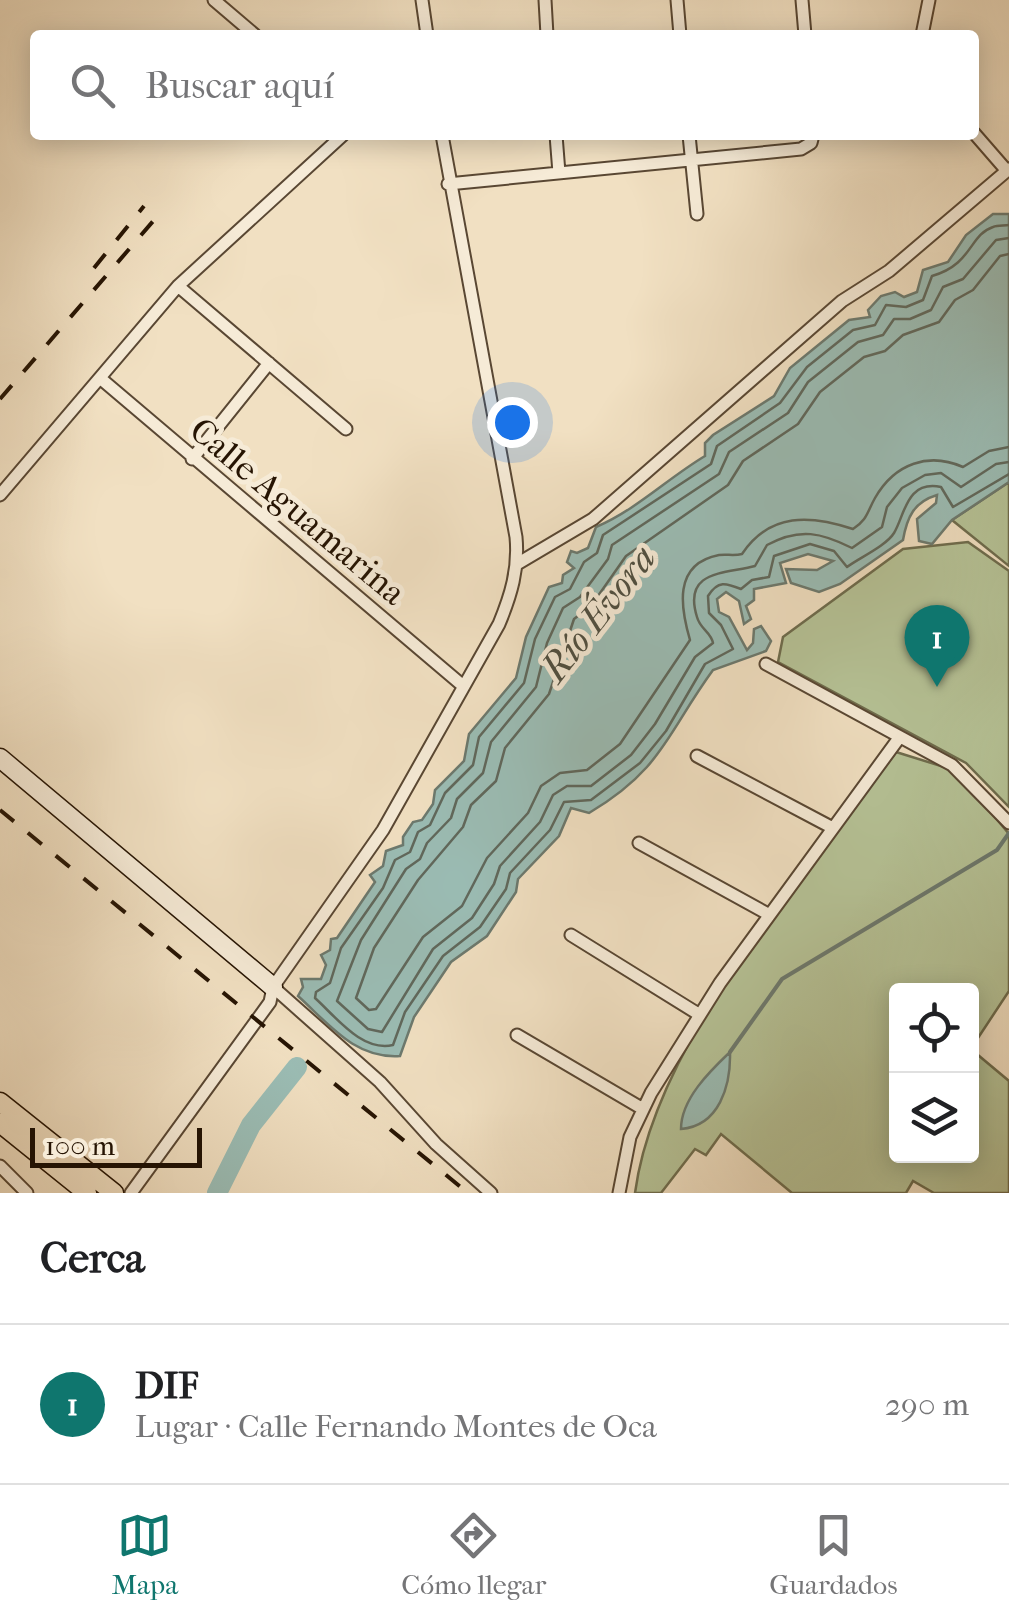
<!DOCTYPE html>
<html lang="es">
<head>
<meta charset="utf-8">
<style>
  :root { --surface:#fff; --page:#f2f2f2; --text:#202124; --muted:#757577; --line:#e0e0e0; --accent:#0f766e }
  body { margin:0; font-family:"IM FELL French Canon",serif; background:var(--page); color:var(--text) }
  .controls { position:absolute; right:30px; bottom:30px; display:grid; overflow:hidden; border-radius:10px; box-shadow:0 5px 25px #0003 }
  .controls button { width:90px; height:90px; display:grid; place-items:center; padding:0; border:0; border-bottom:2px solid var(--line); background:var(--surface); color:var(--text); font:50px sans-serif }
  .scale { position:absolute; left:30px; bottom:25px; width:172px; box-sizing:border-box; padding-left:10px; border:5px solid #261403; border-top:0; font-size:28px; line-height:35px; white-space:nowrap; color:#261403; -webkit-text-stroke:8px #f6ebd7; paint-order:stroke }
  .you { position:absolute; left:512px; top:422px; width:35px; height:35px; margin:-25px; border:8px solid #fff; border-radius:50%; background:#1a73e8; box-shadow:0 0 0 15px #1a73e833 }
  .badge { display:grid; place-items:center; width:65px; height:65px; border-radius:50%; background:var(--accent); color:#fff; font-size:32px; font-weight:700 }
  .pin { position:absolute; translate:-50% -82px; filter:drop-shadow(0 2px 5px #0008) }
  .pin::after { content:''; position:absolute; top:52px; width:35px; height:30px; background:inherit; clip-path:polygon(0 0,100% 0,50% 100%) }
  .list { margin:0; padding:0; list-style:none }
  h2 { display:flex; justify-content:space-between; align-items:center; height:130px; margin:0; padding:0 40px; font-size:42px }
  h2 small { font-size:32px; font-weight:400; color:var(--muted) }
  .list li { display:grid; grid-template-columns:65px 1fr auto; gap:30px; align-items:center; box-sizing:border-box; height:160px; padding:0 40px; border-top:2px solid var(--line) }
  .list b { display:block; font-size:38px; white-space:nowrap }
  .list p { margin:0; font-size:32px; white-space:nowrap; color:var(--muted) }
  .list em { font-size:32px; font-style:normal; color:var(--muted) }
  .icon { flex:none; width:55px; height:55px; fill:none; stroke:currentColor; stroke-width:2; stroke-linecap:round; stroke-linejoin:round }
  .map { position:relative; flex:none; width:1009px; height:1193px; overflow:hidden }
  .search { position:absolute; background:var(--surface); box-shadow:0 5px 25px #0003; left:30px; right:30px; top:30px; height:110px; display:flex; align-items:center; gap:25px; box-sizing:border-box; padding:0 35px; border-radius:10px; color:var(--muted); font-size:38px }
  .sheet { height:290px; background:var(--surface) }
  nav { display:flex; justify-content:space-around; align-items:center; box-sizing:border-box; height:140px; border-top:2px solid var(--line); background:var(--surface); font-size:28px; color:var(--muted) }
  nav a { display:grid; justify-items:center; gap:5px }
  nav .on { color:var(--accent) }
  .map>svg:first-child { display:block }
  .green { fill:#b6c397; stroke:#6e6c4d; stroke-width:2.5 }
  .water { fill:#9bbdb5; stroke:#6c796e; stroke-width:2.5 }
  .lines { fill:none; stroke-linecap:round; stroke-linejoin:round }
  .shore { stroke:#60685c; stroke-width:2.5 }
  .stream { stroke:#6c796e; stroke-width:4 }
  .river { stroke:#9bbdb5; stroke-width:20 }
  .street-casing { stroke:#594733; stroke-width:15 }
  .secondary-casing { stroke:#261403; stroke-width:21 }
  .primary-casing { stroke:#261403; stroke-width:21 }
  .street { stroke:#f6ebd7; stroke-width:11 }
  .secondary { stroke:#f6ebd7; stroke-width:18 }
  .primary { stroke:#f1e0c2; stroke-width:18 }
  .rail { stroke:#261403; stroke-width:4; stroke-dasharray:18 18; stroke-linecap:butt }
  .labels { text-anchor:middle; stroke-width:10; stroke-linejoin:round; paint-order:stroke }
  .street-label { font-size:35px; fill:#261403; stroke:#f6ebd7 }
  .water-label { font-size:38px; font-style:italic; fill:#4f4f41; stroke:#f6ebd7 }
</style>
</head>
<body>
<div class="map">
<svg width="1009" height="1193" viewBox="0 0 1009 1193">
  <rect width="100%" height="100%" fill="#f1e0c2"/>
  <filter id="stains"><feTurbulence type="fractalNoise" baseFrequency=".002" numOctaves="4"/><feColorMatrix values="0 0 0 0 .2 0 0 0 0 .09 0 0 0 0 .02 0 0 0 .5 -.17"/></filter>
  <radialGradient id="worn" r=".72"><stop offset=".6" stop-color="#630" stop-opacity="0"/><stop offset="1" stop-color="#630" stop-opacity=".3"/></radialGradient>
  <path class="green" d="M1009,482V566L952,520Z
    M968,542L1009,571V807L966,763L778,662L783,637L903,549Z
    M896,752L957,771L1009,834V991L972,1047V991H896V1156H972V1050L1009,1081V1193H934L913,1181L906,1193H792L721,1134L706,1155L695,1149L661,1193H635C655,1041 806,874 896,752Z"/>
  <path class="water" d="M993,214H1009V482L952,520L932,544L919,541L917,519L936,503L937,495C914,502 907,517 903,540L840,584L819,592L791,583L786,569L817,570L833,561L808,554L780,563L786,583L754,589V600L746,606L751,619L744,624L739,601L726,592L717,599L719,612L729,617L747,650L753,643L754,629L761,626L771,641L766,651L713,670C667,733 663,769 589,813L571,808L559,836L518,879L516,892L487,936L451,962L414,1017L400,1056C355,1059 330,1025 298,996L303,987L301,979H321L326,965L321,955L330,950L331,939L337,938L375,882L370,875L383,866L386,851L403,845V837L413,822L422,820L433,804L435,790L464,761L469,734L516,678L526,637L549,587L562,583L563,575L574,568L567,562L571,551L577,553L588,548L596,527C636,510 668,478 705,456V443L713,435L774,396L790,368L849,320L870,317L868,310L881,296L895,292L904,297L917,292L923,270L948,262L966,235Z
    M730,1052C731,1086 719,1126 681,1129C681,1099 710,1071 730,1052Z"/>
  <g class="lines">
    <path class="shore" d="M1009,225C1004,226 998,225 993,227C969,235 973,264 932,276L923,300L906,307L886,305L875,325L853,330L807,367L780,403L717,446L711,464L603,535L597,553L584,562L570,589L555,597L535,639L524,683L479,737L473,765L445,793L430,825L418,832L410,852L395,860L383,888L341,948L330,983L316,992L315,998C337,1018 362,1052 393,1045L405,1012L443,956L480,927L506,889L510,873L550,830L564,802L591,800L640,763L666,731L705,664L733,649L721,625L709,613L708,596C718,580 726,583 741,589L752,580L769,577L774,556L810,544L834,551L847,567C859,558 886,546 894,533C905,515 906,480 941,487L953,507L1009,474
      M1009,238L996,240L963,279L943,287L931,310L910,319H894L883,335L858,342L808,382L788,413L729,452L719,474L612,545L608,559L580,597L563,608L547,643L536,687L491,742L483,773L457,799L451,818L427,843L420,859L406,869L361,940L337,1001L368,1029L382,1032L433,949L472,918L494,884L500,866L540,822L553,795L567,786H591L631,755L655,724L695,657L713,643C711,632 700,629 697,617C682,569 727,574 755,566L767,545C800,527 822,533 852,548L882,527L887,507L902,488L925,475L941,473L961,487L996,464L1009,462
      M1009,254L1000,256L973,290L955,300L939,322L903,335L885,351L864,357L820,392L798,424L743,461L728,485L626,556L591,606L574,619L549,694L505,748L496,781L471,805L463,827L418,880L374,948L356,998L369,1010L376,1009L423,937L462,906L487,858L528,813L541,786L560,773L587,770L620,744L690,640C681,609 672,564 719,555C727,554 734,556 742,554C770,512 811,515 853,529C868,519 867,512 875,498C895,463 929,452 963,467L989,451L1009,447"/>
    <path class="stream" d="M730,1052L782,979L997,850L1009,833"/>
    <path class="river" d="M217,1193L251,1125L297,1067"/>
    <defs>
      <path id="street" d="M214,0L255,35
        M422,0L427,35
        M545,0L547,35
        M677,0L680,35
        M802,0L805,35
        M922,35L929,0
        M974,133L1007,171
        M556,135L559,173
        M689,135L697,214
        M448,184L801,149L811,143L813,135
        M178,286L346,429
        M100,378L462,685
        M192,459L269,363
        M0,495L178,286L343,135
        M517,564L593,519L842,301L889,271L1009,169
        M766,664L952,765L1009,823
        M697,756L831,827
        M639,843L768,914
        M571,935L700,1015
        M273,987L380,1082L436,1144L491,1193
        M517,1035L643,1109
        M0,1166L27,1193
        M131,1193L270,1002L273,987L383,830L499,624C511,595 519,569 516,537L442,135
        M619,1193L630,1137L651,1093L720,983L899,738"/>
      <path id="secondary" d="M0,758L273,987"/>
      <path id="primary" d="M0,1102L114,1193
        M0,1123L87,1193"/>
    </defs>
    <use href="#street" class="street-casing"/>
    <use href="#secondary" class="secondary-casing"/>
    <use href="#primary" class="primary-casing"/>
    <use href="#street" class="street"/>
    <use href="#secondary" class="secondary"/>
    <use href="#primary" class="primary"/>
    <path class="rail" d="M94,268L144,206
      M0,399L161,212
      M0,810L468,1193"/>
  </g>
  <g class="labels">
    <g class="street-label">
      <text transform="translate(298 511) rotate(40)" y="12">Calle Aguamarina</text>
    </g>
    <g class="water-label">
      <text transform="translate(598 613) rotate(-52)" y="13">Río Évora</text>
    </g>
  </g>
  <rect width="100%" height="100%" filter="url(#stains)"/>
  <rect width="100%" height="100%" fill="url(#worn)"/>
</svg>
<div class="controls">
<button><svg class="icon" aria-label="locate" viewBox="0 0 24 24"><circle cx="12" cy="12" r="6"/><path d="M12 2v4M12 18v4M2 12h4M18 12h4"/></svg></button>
<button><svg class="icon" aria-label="layers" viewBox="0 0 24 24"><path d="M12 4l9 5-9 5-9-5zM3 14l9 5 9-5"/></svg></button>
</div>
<div class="scale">100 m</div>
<div class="you"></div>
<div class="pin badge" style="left:937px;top:687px">1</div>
<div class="search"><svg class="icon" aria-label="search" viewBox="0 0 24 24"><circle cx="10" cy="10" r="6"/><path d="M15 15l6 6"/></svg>Buscar aquí</div>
</div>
<section class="sheet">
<h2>Cerca<small></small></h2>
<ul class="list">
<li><span class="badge">1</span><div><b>DIF</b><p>Lugar · Calle Fernando Montes de Oca</p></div><em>290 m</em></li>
</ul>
</section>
<nav>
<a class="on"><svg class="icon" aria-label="map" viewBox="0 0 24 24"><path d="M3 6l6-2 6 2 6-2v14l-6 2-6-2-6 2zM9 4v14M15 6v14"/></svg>Mapa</a>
<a><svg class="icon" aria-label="directions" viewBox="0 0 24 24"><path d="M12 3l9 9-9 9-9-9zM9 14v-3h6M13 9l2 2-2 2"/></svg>Cómo llegar</a>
<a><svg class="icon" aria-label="saved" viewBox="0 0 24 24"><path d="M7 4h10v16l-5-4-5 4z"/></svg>Guardados</a>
</nav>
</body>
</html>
